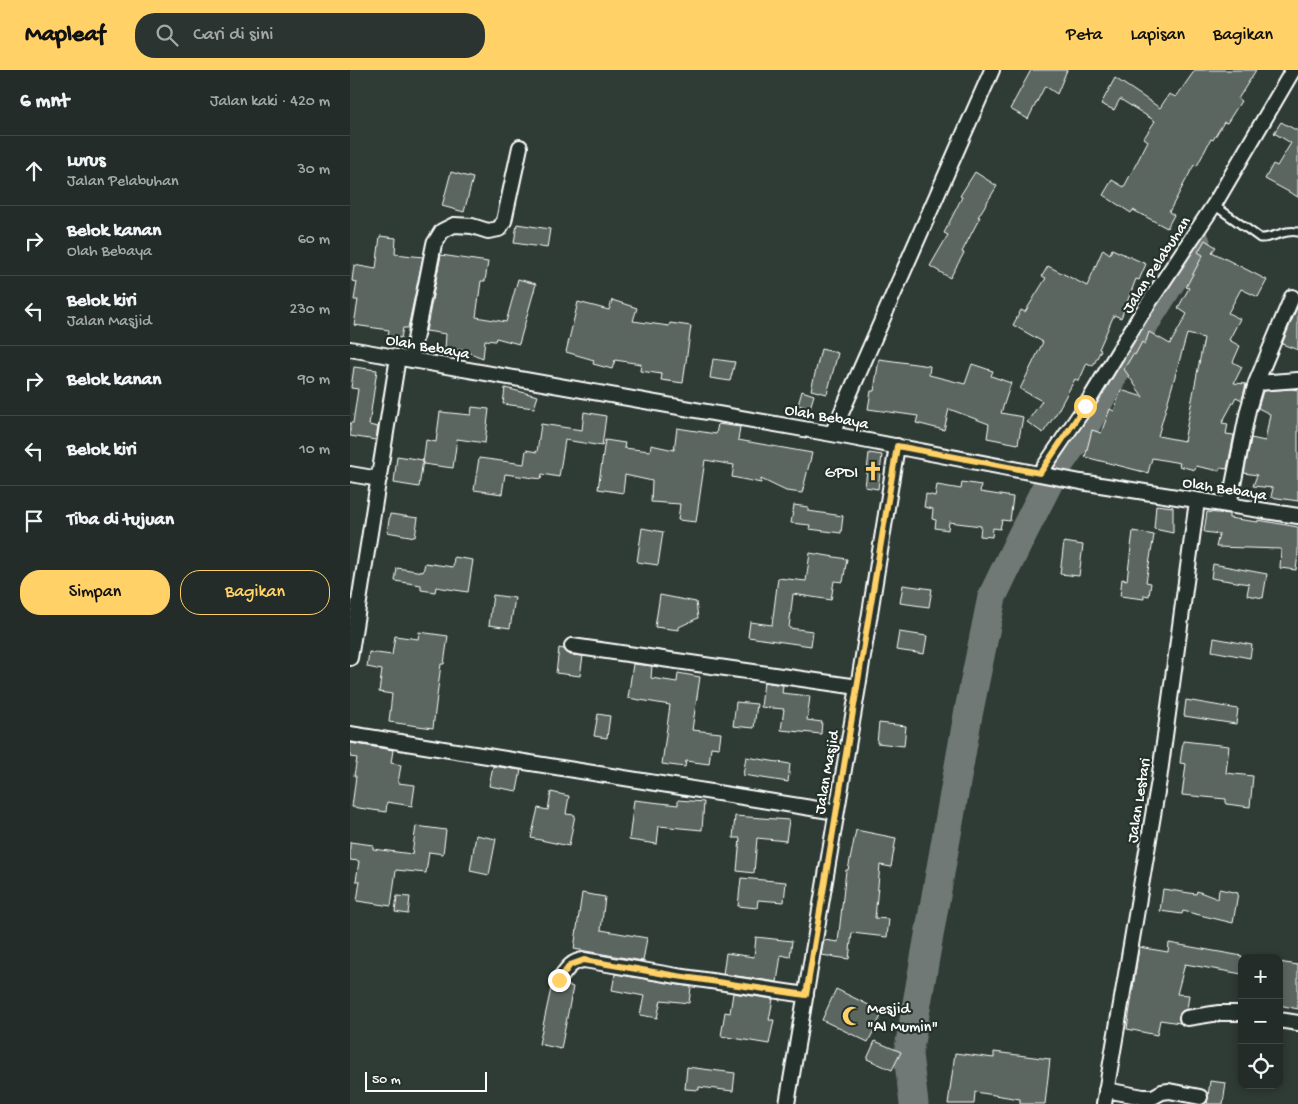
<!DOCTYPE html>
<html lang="id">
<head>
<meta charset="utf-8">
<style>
  :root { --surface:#232c28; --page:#2b3430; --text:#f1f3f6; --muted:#a3a7a8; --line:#404845; --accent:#ffd166 }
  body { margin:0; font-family:"Gochi Hand",sans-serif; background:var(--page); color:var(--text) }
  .controls { position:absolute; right:15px; bottom:15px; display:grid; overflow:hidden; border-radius:10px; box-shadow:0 2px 8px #0003 }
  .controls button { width:45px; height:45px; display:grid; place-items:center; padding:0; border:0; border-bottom:1px solid var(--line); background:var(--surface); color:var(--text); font:25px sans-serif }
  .scale { position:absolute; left:15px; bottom:12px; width:122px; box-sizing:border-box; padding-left:5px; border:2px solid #fff; border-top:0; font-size:14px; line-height:18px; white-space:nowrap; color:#fff; -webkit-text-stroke:4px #26332d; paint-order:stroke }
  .stop { position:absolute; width:15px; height:15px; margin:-11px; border:4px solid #ffd166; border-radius:50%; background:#fff }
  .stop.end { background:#ffd166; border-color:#fff; box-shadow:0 1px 5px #0008 }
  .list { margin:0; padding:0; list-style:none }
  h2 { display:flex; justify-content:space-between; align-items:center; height:65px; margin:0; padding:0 20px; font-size:21px }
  h2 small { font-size:16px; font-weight:400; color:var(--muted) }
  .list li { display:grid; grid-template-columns:32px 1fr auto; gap:15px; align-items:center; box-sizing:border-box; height:70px; padding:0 20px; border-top:1px solid var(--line) }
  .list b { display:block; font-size:19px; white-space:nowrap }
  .list p { margin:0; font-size:16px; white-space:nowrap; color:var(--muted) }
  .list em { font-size:16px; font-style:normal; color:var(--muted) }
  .actions { display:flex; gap:10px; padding:15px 20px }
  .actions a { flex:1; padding:11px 0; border:1px solid var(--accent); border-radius:20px; text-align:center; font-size:18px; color:var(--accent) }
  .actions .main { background:var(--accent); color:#111 }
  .icon { flex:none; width:28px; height:28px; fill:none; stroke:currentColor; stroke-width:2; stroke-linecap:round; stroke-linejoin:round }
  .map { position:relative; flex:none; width:948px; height:1034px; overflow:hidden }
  header { display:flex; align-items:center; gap:30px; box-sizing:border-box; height:70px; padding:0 25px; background:var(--accent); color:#111 }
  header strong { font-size:24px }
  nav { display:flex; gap:28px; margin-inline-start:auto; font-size:18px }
  .search { width:350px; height:45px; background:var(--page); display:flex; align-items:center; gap:12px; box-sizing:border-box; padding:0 18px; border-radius:20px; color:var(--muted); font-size:19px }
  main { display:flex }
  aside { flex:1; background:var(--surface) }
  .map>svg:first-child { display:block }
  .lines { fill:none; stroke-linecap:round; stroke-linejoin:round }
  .river { stroke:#707975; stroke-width:29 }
  .building { fill:#5b6661; stroke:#fff; fill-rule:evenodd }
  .lane-casing { stroke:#fff; stroke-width:11 }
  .street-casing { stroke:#fff; stroke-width:18 }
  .lane { stroke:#26332d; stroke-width:7 }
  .street { stroke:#26332d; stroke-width:14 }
  .route { stroke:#ffd166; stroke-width:6 }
  .labels { text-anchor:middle; stroke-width:4.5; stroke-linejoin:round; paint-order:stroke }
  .street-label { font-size:16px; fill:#fff; stroke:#26332d }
  .poi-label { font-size:16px; fill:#fff; stroke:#26332d; text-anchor:end }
</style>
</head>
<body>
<header>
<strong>Mapleaf</strong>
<div class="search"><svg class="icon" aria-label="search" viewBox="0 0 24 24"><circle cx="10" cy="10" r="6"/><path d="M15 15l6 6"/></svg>Cari di sini</div>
<nav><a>Peta</a><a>Lapisan</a><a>Bagikan</a></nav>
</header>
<main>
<aside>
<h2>6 mnt<small>Jalan kaki · 420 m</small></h2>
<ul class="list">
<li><svg class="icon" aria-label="ahead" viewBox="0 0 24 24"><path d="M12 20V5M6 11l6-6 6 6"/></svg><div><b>Lurus</b><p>Jalan Pelabuhan</p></div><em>30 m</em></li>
<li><svg class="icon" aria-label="right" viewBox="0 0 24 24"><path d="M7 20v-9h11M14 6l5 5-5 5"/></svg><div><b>Belok kanan</b><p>Olah Bebaya</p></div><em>60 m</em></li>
<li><svg class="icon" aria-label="left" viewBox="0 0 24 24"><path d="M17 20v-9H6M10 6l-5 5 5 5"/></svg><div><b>Belok kiri</b><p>Jalan Masjid</p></div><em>230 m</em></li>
<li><svg class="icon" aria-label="right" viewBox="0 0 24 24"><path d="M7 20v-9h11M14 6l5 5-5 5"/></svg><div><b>Belok kanan</b></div><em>90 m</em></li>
<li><svg class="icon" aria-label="left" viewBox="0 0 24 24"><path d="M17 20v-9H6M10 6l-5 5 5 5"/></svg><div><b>Belok kiri</b></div><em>10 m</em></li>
<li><svg class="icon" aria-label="arrive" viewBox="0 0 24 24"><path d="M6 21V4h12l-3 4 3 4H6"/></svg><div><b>Tiba di tujuan</b></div></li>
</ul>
<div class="actions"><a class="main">Simpan</a><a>Bagikan</a></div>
</aside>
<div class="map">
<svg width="948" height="1034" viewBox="0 0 948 1034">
  <rect width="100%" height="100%" fill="#2f3b35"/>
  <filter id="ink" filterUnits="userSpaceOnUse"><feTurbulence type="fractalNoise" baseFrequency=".02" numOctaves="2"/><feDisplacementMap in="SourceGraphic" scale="10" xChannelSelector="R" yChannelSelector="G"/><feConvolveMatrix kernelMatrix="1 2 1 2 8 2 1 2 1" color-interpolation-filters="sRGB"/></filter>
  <g filter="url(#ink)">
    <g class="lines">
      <path class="river" d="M564,1034L558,984L618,645L642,527L671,467L705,400L734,358L771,291L846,172"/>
    </g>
    <path class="building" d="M681,0H717L707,24L695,16L678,49L660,39Z
      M845,0H906L888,29L891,31L877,53L874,52L863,70L861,69L847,96L844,95L819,142L824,145L817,158L783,140L781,143L753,125L762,110L774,117L798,71L794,68L805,51L770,29L764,40L751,34L765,8L810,38L819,24L826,27Z
      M931,52L948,61V127L915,109L923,94L927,96L941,73L924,63Z
      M101,102L123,108L114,142L92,136Z
      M625,102L647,116L628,147H630L612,182L614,183L600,208L580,196L598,165L594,163L612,127L610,126Z
      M167,154L200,159L197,178L164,173Z
      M30,166L46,168L45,184L73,187L58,258H53L51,268L38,266L39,260L4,255L8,230H4L7,212L2,211L4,195L26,199Z
      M855,170L866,177L862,182L917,210L908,227L891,219L878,243L890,249L879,270L890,276L883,292L892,297L884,313L896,314L892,330L886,327L872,353L878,354L876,364L884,365L877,399L870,398L869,401L846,396L845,400L829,396L830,393L802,388L798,403L735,387L742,360L751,363L760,339L764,341L771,320L793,327L774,299L783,284L785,285L792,272L795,274L799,262L820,274L823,269L837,244L828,238L839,218L836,217L853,185L848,182ZM837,264L854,268L834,371L808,366Z
      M753,179L760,184L762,179L796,194L789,210L786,209L771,248L764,245L749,279L751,280L743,296L737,293L729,311L725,309L706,344L693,363L677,352L692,331L670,319L693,272L663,255L671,240L675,242L696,208L692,206L698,196L737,216Z
      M91,185L138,192L135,211H131L126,247L156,252L168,209L186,214L169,274L146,268L145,271L135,270L133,288L112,280L95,279L96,264L76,261Z
      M262,230L287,238L283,251L319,256L320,253L341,256L333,313L311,310L312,304L290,301L291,294L265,290L262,299L243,294L244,290L216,282L228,232L259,240Z
      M948,235V280L932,274Z
      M471,279L488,283L477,324L461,320Z
      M363,289L385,292L380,311L360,308Z
      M529,289L580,296L579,305L615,314L622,294L643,301L641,306L661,313L651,343L673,347L668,374L637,368L639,354L599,339L594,360L566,353L568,346L518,339L521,321H524Z
      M4,297L27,300L19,355L28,357L26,370L0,366V353H3L8,319L1,318Z
      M155,318L188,326L184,338L153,334Z
      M941,319L948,320V431L921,427L923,418L903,416L907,405L894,403L901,368L915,371L920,344L908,338L913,321Z
      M452,321L464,325L460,338L448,335Z
      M122,337L139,339L135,373L107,369L103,398L73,394L76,370L86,372L90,342L121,345Z
      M234,342L256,346L252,376L215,370L209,407L192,404L191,409L155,404L152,424L124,420L129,388L174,394L176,380L187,382L191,354L232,360Z
      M368,354L390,357L388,370L462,383L452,423L436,421L411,409V413L382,407L384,395L355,390L346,452L328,450L330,434L301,432L302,411L275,405L273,423L248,419L255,370L275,373L274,378L300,381L301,375L324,380L327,358L366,364Z
      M519,383L532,385L528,419L515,417Z
      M47,386L73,390L69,417L44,413Z
      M612,412L631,415L630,422L663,427L660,451L652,450L650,459L643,458L642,467L630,466L631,456L599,452L598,460L585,458L586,450L582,449L583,439L574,437L576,424L585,426L587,415L611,419Z
      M444,435L458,437V441L493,446L491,463L459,459L460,455L441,453Z
      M806,435L823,437V463L804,459Z
      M857,442L879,444V448L908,452V450L948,457V484L946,500L930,498L931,479L866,477L869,464L854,462Z
      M40,444L68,448L65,467L37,462Z
      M292,458L313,462L308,495L287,492Z
      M783,461L804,465L796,512L801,513L799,526L794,525V529L770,526L772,509L777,510Z
      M714,472L733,475L729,506L710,504Z
      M460,483L497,489L493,512L484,511L481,530L443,524L439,558L463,561L461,576L398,567L400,552L422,555L428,508L456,511Z
      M104,487L123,490L118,522L86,517L85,522L71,520V515L45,511L47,498L73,502L75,493L103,497Z
      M863,494L917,504L913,528L897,525L899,514L861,508Z
      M553,515L582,519L579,537L550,533Z
      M143,525L165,528L160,558L139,555Z
      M310,525L346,532L348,548L329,557V560L305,557Z
      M69,562L98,566L94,594H91L83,658L39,652L42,624L29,622L32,600L17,597L19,582L42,585L45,566L68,569Z
      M549,562L577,566L574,584L546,580Z
      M864,568L902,575L900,588L862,581Z
      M209,578L214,579L220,585L233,586L230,606L206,603Z
      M283,594L302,596L301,608L327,612L328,603L350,607L342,660L371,663L369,678L361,677L359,694L336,691L335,697L312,694L320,635L278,628Z
      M414,612L433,615L432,623L460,626L457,650L472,652L471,664L431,660L434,639L411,637Z
      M836,630L888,639L886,654L834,646Z
      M386,632L407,634L404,658L383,656Z
      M248,644L260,646L257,668L244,666Z
      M529,653L556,656L554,676L527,673Z
      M833,671L879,676L876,703L903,706L900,737L876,734V729L832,725L836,694L830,693Z
      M0,673L43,680L41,693L51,695L48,713L65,715L62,736L37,732L36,742L2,737L6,706H4L7,688L0,687Z
      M396,687L440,694L438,712L393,705Z
      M143,696L171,700L167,721L139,716Z
      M201,722L219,726L216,744L225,745L219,776L181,768L188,738L198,740Z
      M284,730L328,735V730L354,732L352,760L309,756L307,774L279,770Z
      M385,746L439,750L436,771L407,768L404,803L387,801L390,768H383Z
      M66,756L96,760L93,784L79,782L76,803L46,800L41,836L7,831L10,811H6L9,791L0,790V772L23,775V779L62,784Z
      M506,760L546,768L541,797L530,795L525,848L539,849L537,867L502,863L499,889L471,885L474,870L488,872L496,800H498Z
      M126,765L146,769L139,805L120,801Z
      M391,808L436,812L434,832L408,830L407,838L388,836Z
      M813,819L846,824L847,821L868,829L869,819L888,823L883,853L833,841L832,844L810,841Z
      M232,823L255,827L251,860L297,868L293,891L224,879Z
      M47,826L60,827L58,844L45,842Z
      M406,867L442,871L440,887L431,885L427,912L373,904L376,883L404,887Z
      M819,873L892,886V904L835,894L827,924L839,925L837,939L832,941L829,945L830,953L810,950L807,965L777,959L789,877L818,882Z
      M929,892L948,895V939L929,935Z
      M265,904L341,917L339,933L311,930L307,948L290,945L294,926L262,920Z
      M202,914L208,919L216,915L223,917L211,979L189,974Z
      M486,919L533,942L518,972L472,950Z
      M383,923L423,929L419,950H424L419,974L371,966L375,942L380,943Z
      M525,971L551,982L542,1000L517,989Z
      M644,982L700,989L695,1034H670V1029L625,1022L624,1034H598L605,983L644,988Z
      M337,997L385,1003L383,1021L349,1017V1020L335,1019Z
      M860,1011L876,1013L873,1034H857Z"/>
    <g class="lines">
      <defs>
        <path id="lane" d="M864,135L910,168C923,169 934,159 948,162"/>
        <path id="street" d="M0,279L482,364L731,412L948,446
          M61,290L84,174L92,161L104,155L122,156L138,161L149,159L154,151L170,77
          M906,313L942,227
          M482,364L642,0
          M690,403L735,337L790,246L864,135L943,0
          M0,404L29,409
          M879,435L898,340L906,313L948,310
          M222,576L508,617
          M0,588L48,287
          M0,664L486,742
          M209,910C216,900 221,891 234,890L327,906L456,925
          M837,948L869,943H892
          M929,950L948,953
          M756,1020L793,1027H803L812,1022L819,1021L850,1027
          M437,1034L508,617L547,376
          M754,1034L809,710L847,431"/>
      </defs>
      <use href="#lane" class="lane-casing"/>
      <use href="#street" class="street-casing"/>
      <use href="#lane" class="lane"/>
      <use href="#street" class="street"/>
    </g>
  </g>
  <g class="lines" filter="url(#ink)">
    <path class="route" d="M209,910L220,895L234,890L327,906L456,925L547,376L690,403L735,336"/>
  </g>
  <defs>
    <symbol id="church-bare" viewBox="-9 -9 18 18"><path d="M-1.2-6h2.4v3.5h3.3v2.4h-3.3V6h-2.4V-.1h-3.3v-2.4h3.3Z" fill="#ffd166" stroke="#26332d" stroke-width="2.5" paint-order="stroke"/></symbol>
    <symbol id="mosque-bare" viewBox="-9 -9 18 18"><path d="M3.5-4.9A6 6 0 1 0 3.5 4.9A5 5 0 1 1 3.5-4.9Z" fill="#ffd166" stroke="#26332d" stroke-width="2.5" paint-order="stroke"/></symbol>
  </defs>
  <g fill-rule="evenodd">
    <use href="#church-bare" x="509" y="387" width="28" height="28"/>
    <use href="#mosque-bare" x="488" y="932" width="28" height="28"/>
  </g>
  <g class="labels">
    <g class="street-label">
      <text transform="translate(805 194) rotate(-57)" y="6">Jalan Pelabuhan</text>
      <text transform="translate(78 275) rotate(10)" y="6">Olah Bebaya</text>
      <text transform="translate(477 345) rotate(10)" y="6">Olah Bebaya</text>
      <text transform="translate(875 417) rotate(9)" y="6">Olah Bebaya</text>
      <text transform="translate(475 702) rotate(-80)" y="6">Jalan Masjid</text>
      <text transform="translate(787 730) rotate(-81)" y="6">Jalan Lestari</text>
    </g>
    <g class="poi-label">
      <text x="508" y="407">GPDI</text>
      <text x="517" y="943" text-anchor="start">Mesjid<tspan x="517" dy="18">"Al Mumin"</tspan></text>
    </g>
  </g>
</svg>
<div class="controls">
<button>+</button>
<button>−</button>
<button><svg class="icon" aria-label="locate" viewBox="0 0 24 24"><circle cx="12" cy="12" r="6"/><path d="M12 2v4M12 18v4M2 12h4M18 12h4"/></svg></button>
</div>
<div class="scale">50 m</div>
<div class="stop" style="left:735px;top:336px"></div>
<div class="stop end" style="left:209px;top:910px"></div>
</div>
</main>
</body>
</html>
